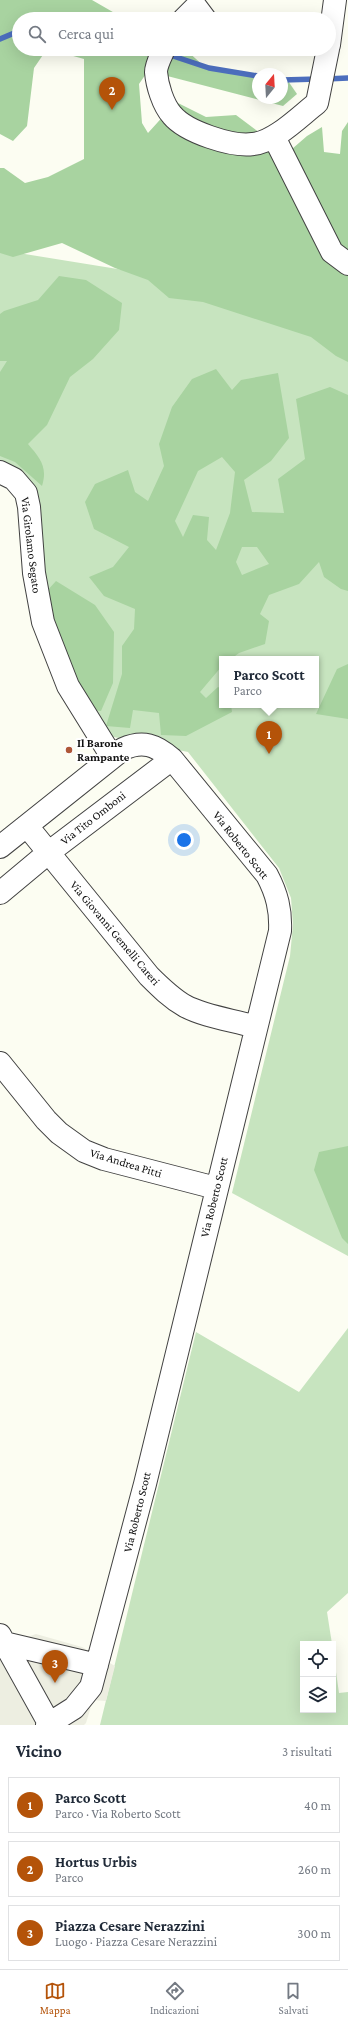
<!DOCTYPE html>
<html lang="it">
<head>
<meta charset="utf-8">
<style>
  :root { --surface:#fff; --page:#f2f2f3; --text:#1f2937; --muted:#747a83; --line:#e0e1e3; --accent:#b45309 }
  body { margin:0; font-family:"Crimson Pro",serif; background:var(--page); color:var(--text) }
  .controls { position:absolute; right:12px; bottom:12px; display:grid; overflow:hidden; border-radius:0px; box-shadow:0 4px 16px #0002 }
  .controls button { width:36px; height:36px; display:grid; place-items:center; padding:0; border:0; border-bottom:1px solid var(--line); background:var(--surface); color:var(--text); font:20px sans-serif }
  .compass { position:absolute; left:252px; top:68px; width:36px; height:36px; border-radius:50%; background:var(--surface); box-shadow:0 4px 16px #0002; rotate:18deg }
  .you { position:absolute; left:184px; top:840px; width:14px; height:14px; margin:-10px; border:3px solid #fff; border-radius:50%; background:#1a73e8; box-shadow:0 0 0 6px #1a73e833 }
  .badge { display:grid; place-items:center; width:26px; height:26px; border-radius:50%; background:var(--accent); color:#fff; font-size:13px; font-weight:700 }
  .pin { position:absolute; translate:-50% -33px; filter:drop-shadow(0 1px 2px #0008) }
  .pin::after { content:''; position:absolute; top:21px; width:14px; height:12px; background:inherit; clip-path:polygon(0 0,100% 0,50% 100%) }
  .popup { position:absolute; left:219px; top:656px; width:100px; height:52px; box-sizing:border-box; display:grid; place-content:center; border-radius:0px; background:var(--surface); filter:drop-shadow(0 1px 3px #0005); font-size:13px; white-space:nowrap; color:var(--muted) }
  .popup b { font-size:15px; color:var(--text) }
  .popup::after { content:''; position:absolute; left:50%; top:100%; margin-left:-8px; border:8px solid transparent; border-top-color:var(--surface) }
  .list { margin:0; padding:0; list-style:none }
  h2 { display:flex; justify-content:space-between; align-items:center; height:52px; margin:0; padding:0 16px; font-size:17px }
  h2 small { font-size:13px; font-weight:400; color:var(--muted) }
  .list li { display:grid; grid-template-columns:26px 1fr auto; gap:12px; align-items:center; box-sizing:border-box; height:56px; margin:0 8px 8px; padding:0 8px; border:1px solid var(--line); border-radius:0px }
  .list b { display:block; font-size:15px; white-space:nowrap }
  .list p { margin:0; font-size:13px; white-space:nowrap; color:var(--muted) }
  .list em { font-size:13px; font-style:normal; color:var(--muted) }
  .icon { flex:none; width:22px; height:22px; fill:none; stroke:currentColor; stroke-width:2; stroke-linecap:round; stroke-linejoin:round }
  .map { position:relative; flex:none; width:348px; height:1725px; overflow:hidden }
  .search { position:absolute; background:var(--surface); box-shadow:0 4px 16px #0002; left:12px; right:12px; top:12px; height:44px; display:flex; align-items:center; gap:10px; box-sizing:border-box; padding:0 14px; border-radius:22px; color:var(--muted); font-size:15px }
  .sheet { height:244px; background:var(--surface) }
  nav { display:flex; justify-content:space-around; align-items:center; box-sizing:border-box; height:56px; border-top:1px solid var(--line); background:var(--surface); font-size:11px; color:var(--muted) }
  nav a { display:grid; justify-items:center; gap:2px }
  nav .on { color:var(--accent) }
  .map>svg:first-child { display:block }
  .green { fill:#c7e4bf; fill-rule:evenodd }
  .forest { fill:#a8d3a0; fill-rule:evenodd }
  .plaza { fill:#edeee1 }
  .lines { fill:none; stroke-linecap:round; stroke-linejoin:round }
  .stream { stroke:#4c6ebd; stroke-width:5.5 }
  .minor-casing { stroke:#424242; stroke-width:24 }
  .minor { stroke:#fff; stroke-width:22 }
  .poi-dot { fill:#ae5637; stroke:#fff; stroke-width:1.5 }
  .labels { text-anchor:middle; stroke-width:4; stroke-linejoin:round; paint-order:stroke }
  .street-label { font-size:12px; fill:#0f0f0f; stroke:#fff }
  .poi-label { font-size:12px; font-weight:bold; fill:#0f0f0f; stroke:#fff; text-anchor:start }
</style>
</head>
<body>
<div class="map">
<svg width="348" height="1725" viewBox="0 0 348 1725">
  <rect width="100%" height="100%" fill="#fcfdf2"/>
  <path class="green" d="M0,250L229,287L348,326V1256L232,1193L290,956L293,925L291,898L279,868L188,752L104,735L65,666L39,557L2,462L0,461ZM222,659H316V705H222Z
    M348,1328V1593L327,1612L332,1644H303V1710H333V1651L339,1693L348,1692V1725H100L196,1332L299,1392Z"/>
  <path class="forest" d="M0,0H92L125,19H19V49H47L34,68L27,126L13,141L0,134Z
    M48,49H185L206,68L258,74V98H282V78H286L297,94L283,106L148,71L139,84L142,123L148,133L176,102L206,117L236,115L260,133L277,162L307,136L322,127L324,152L340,154L342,131L348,122V362L336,356L311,337L203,302L169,298L148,280L115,268L62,243L13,257L0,253V168H4L25,183L48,177L84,159V59Z
    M59,276L86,280L122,303L119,330L93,359L70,377L47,425L28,444C40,458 48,467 42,486L15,462L0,456V372L7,361H0V314L4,311L38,300Z
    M216,369L232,390L241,380L278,373L289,438L271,461L244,480L252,512L284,513L278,479L305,459L296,399L330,387L348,395V591L341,589L324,577L319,562L299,584L269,595L260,614L269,621L265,644L239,653L231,659H222V666L200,692L206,698L218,687L222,689V705H231L232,712L186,736L161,735L159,713L133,710L130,728L106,726L122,674V646L134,629L135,609L104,596L89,577L113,567L129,547L94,529L85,502L95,484L128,470L135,492L148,501L164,466L159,444L172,407L192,379ZM222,457L235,472L230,513L216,550L207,540L209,517L193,515L183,537L175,521L198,471ZM242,547H257L269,564L242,575L236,562Z
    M56,581L95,605L114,632L113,683L101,711L93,710L68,666L46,592Z
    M348,664V719L316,714L337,669Z
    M348,1146V1244L342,1238L314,1170L319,1152Z"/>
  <path class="plaza" d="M36,1634L82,1647L115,1666L106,1701L93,1700L86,1723L84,1725H0V1646Z"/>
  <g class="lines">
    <path class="stream" d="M0,39L19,31
      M167,54L209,68L258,76
      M326,79L348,78
      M282,80L318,79"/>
    <defs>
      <path id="minor" d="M184,19L196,7L205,19
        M329,45L335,0
        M164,49C161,56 156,65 156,72C157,85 163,105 172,115C186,132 232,147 253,144C275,142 300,116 317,103L328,49
        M274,137L332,252L348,264
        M0,472L14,479L26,493L29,507L34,573L43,622L68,686L112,757
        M27,826L149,976C160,987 171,998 185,1006C206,1017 233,1020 256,1027
        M0,847L123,749C143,740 156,745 172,759L48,853L0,893
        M0,1063L46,1120L59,1133L84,1151L104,1159L216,1188
        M0,1635L50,1725
        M4,1643L97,1665
        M47,1725L74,1708L91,1687L145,1484L280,931C281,910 277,894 267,875L172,759"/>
    </defs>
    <use href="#minor" class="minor-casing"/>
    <use href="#minor" class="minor"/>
  </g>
  <circle class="poi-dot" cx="69" cy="750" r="4"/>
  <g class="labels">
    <g class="street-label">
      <text transform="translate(31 545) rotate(83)" y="4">Via Girolamo Segato</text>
      <text transform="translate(93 818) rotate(-38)" y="4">Via Tito Omboni</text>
      <text transform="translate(241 845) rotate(52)" y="4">Via Roberto Scott</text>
      <text transform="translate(115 933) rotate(50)" y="4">Via Giovanni Gemelli Careri</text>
      <text transform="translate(126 1163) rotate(17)" y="4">Via Andrea Pitti</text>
      <text transform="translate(214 1197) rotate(-76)" y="4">Via Roberto Scott</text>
      <text transform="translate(137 1512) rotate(-76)" y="4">Via Roberto Scott</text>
    </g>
    <g class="poi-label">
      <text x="77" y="747">Il Barone<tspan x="77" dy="14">Rampante</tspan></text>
    </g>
  </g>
</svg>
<div class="controls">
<button><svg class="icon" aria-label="locate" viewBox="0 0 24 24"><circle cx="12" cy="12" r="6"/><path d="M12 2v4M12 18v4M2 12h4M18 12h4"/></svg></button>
<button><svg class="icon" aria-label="layers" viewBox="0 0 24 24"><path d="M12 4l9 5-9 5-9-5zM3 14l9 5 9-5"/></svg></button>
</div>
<svg class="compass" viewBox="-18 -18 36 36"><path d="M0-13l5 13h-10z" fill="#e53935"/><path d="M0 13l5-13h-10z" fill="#747a83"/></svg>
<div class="you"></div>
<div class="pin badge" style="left:269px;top:754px">1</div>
<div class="popup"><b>Parco Scott</b>Parco</div>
<div class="pin badge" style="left:112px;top:110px">2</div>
<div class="pin badge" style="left:55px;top:1683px">3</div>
<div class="search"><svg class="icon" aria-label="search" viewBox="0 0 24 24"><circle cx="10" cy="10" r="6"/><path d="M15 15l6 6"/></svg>Cerca qui</div>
</div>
<section class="sheet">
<h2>Vicino<small>3 risultati</small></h2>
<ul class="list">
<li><span class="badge">1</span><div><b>Parco Scott</b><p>Parco · Via Roberto Scott</p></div><em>40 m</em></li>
<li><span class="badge">2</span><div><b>Hortus Urbis</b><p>Parco</p></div><em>260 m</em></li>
<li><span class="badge">3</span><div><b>Piazza Cesare Nerazzini</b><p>Luogo · Piazza Cesare Nerazzini</p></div><em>300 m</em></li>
</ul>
</section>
<nav>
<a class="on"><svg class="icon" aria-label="map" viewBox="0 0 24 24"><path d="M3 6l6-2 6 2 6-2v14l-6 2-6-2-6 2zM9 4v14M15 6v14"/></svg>Mappa</a>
<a><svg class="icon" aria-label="directions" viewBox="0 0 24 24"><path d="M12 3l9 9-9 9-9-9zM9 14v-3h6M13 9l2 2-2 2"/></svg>Indicazioni</a>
<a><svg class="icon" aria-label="saved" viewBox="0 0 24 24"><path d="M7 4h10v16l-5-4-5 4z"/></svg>Salvati</a>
</nav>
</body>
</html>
